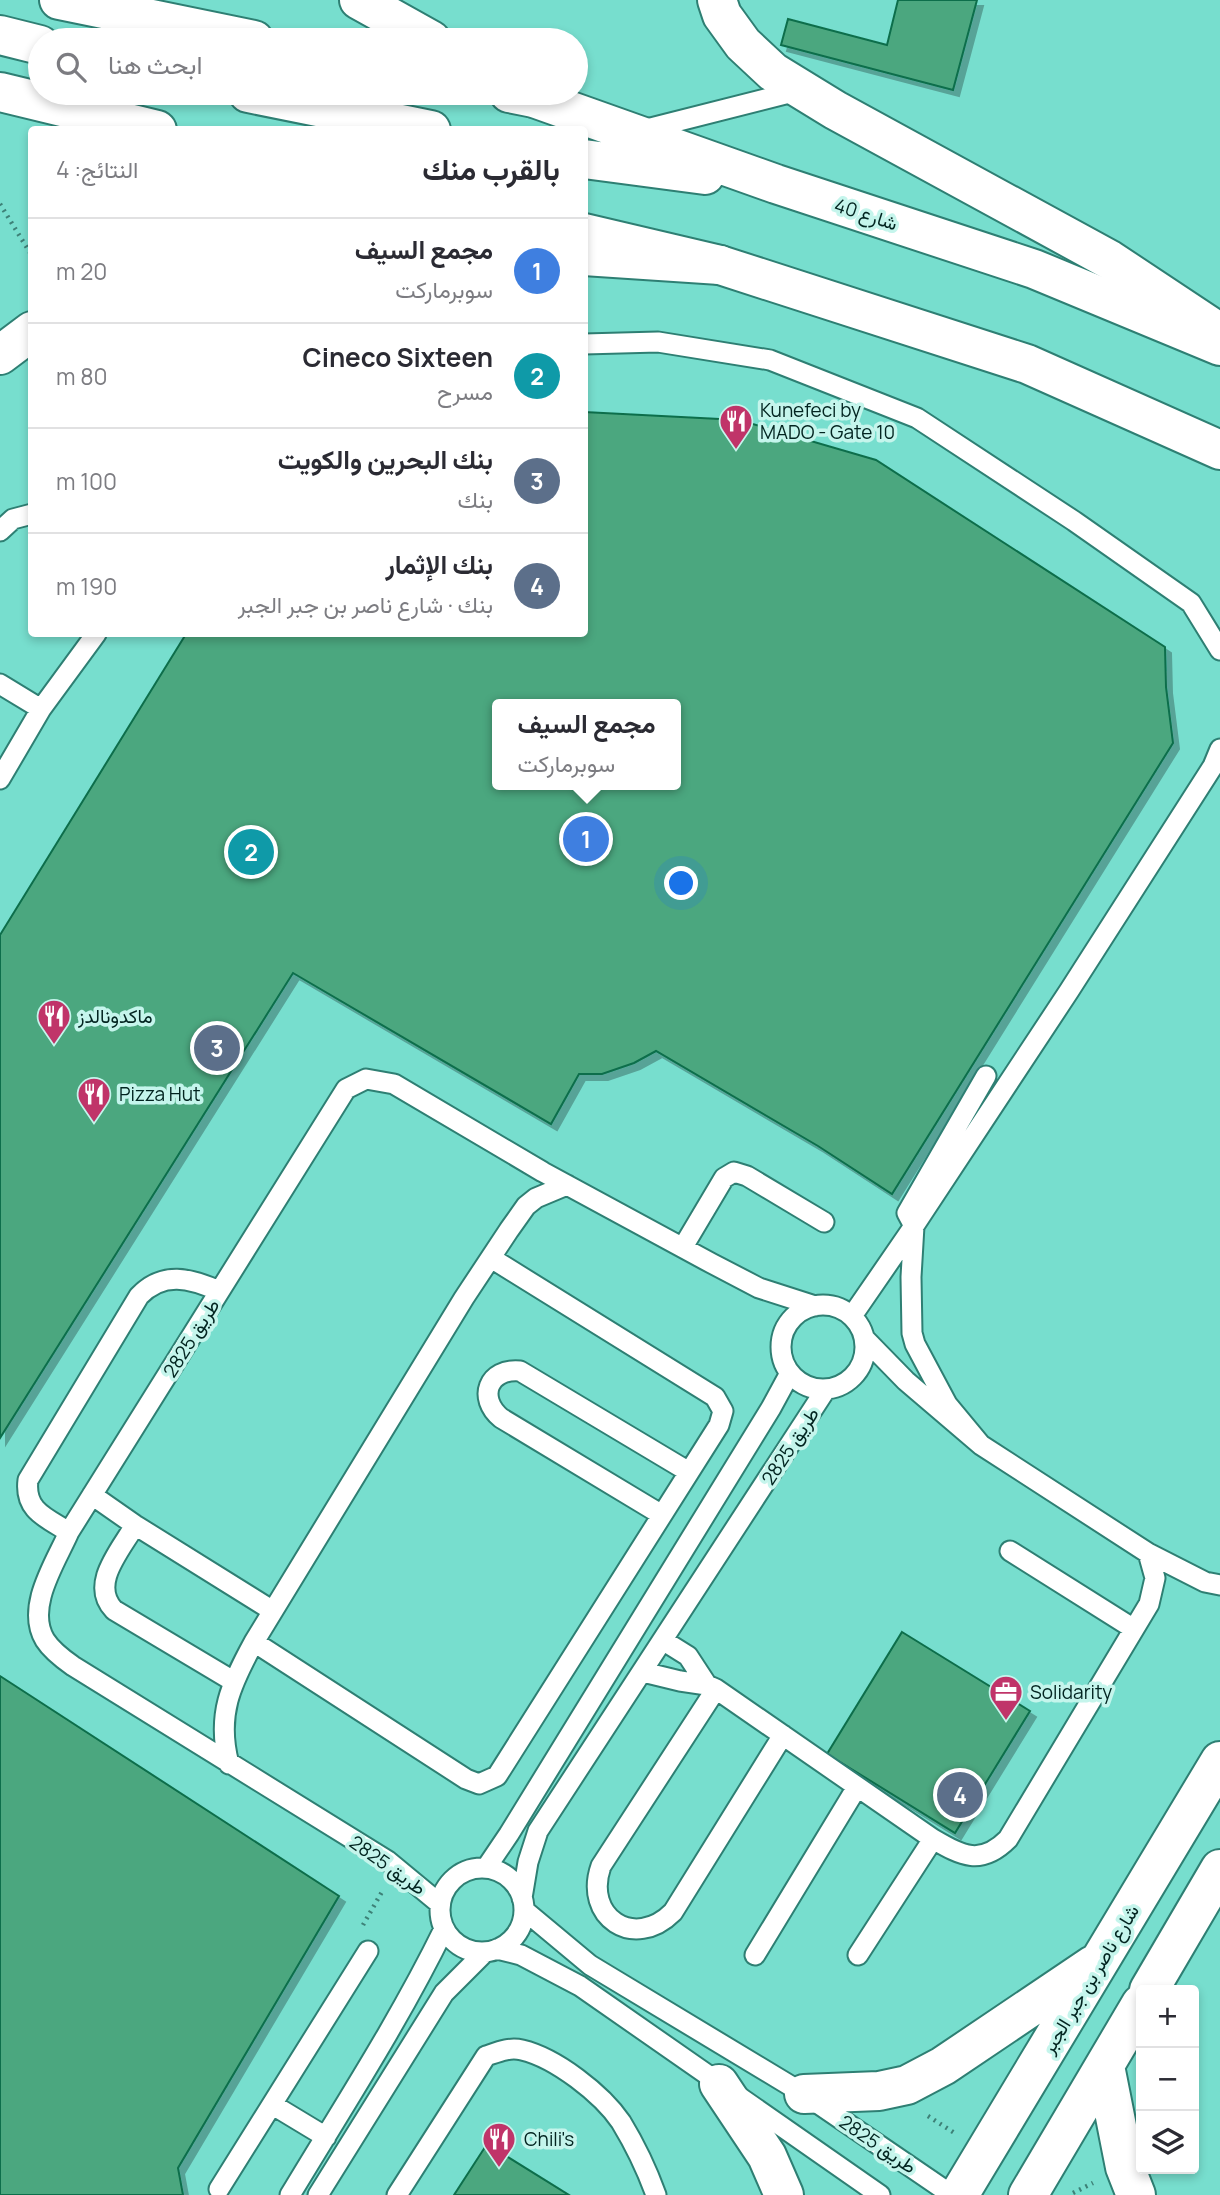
<!DOCTYPE html>
<html lang="ar">
<head>
<meta charset="utf-8">
<style>
  :root { --surface:#fff; --page:#f7f7f7; --text:#2b2b33; --muted:#7c7c81; --line:#e1e1e2; --accent:#db2777 }
  body { margin:0; font-family:Manrope,Vazirmatn,sans-serif; background:var(--page); color:var(--text); direction:rtl }
  .controls { position:absolute; right:21px; bottom:21px; display:grid; overflow:hidden; border-radius:7px; box-shadow:0 4px 10px #0003 }
  .controls button { width:63px; height:63px; display:grid; place-items:center; padding:0; border:0; border-bottom:2px solid var(--line); background:var(--surface); color:var(--text); font:35px sans-serif }
  .you { position:absolute; left:682px; top:884px; width:24px; height:24px; margin:-18px; border:5px solid #fff; border-radius:50%; background:#1a73e8; box-shadow:0 0 0 10px #1a73e833 }
  .badge { display:grid; place-items:center; width:46px; height:46px; border-radius:50%; background:var(--accent); color:#fff; font-size:23px; font-weight:700 }
  .pin { position:absolute; translate:-50% -50%; border:4px solid #fff; box-shadow:0 2px 7px #0006 }
  .popup { position:absolute; left:492px; top:699px; width:189px; height:91px; box-sizing:border-box; display:grid; place-content:center; border-radius:7px; background:var(--surface); filter:drop-shadow(0 2px 5px #0005); font-size:23px; white-space:nowrap; color:var(--muted) }
  .popup b { font-size:26px; color:var(--text) }
  .popup::after { content:''; position:absolute; left:50%; top:100%; margin-left:-14px; border:14px solid transparent; border-top-color:var(--surface) }
  .list { margin:0; padding:0; list-style:none }
  h2 { display:flex; justify-content:space-between; align-items:center; height:91px; margin:0; padding:0 28px; font-size:30px }
  h2 small { font-size:23px; font-weight:400; color:var(--muted) }
  .list li { display:grid; grid-template-columns:46px 1fr auto; gap:21px; align-items:center; box-sizing:border-box; height:105px; padding:0 28px; border-top:2px solid var(--line) }
  .list b { display:block; font-size:26px; white-space:nowrap }
  .list p { margin:0; font-size:23px; white-space:nowrap; color:var(--muted) }
  .list em { font-size:23px; font-style:normal; color:var(--muted) }
  .icon { flex:none; width:38px; height:38px; fill:none; stroke:currentColor; stroke-width:2; stroke-linecap:round; stroke-linejoin:round }
  .map { position:relative; flex:none; width:1220px; height:2195px; overflow:hidden; direction:ltr }
  .search { position:absolute; background:var(--surface); box-shadow:0 4px 10px #0003; left:28px; top:28px; width:560px; height:77px; display:flex; align-items:center; gap:18px; box-sizing:border-box; padding:0 24px; border-radius:38px; color:var(--muted); font-size:26px }
  .panel { position:absolute; background:var(--surface); box-shadow:0 4px 10px #0003; left:28px; top:126px; width:560px; height:511px; border-radius:7px; direction:rtl }
  .map>svg:first-child { display:block }
  .building { fill:#4ca77f; stroke:#0c6e4b; stroke-width:2; fill-rule:evenodd; filter:url(#shadow) }
  .lines { fill:none; stroke-linecap:round; stroke-linejoin:round }
  .lane-casing { stroke:#2e7f73; stroke-width:23 }
  .street-casing { stroke:#2e7f73; stroke-width:42 }
  .secondary-casing { stroke:#2e7f73; stroke-width:42 }
  .highway-casing { stroke:#2e7f73; stroke-width:42 }
  .path { stroke:#3d8177; stroke-width:4.5; stroke-dasharray:2 5; stroke-linecap:butt }
  .lane { stroke:#fff; stroke-width:19 }
  .street { stroke:#fff; stroke-width:38 }
  .secondary { stroke:#fff; stroke-width:38 }
  .highway { stroke:#fff; stroke-width:38 }
  .labels { text-anchor:middle; stroke-width:7; stroke-linejoin:round; paint-order:stroke }
  .street-label { font-size:19px; fill:#022420; stroke:#c5f5ec }
  .poi-label { font-size:19px; fill:#022420; stroke:#c5f5ec; text-anchor:start }
</style>
</head>
<body>
<div class="map">
<svg width="1220" height="2195" viewBox="0 0 1220 2195">
  <defs>
    <filter id="shadow"><feDropShadow dx="6" dy="6" stdDeviation="0" flood-color="#0004"/></filter>
  </defs>
  <rect width="100%" height="100%" fill="#77dece"/>
  <path class="building" d="M898,0H977L953,90L781,45L788,19L887,45Z
    M584,412L739,420L876,460L1165,647L1166,687L1173,743L892,1194L818,1146L656,1051L634,1063L602,1074H579L551,1124L293,973L0,1438V935L186,634H584ZM497,704H675V785H497Z
    M902,1632L1030,1711L955,1833L827,1754Z
    M0,1676L339,1896L178,2168L183,2195H0Z
    M487,2144L569,2195H454Z"/>
  <g class="lines">
    <defs>
      <path id="lane" d="M643,130L801,90
        M584,344L658,342L770,360L917,418L1074,521L1191,603L1220,650
        M0,531L13,519L32,514
        M0,684L41,709
        M0,779L41,709L96,634
        M683,1247L724,1178L734,1172L747,1176L824,1222
        M781 1347a42 42 0 1 1 84 0a42 42 0 1 1-84 0Z
        M852,1316L914,1226L907,1213L986,1076
        M865,1339L906,1381L981,1445L1148,1553L1205,1582L1220,1585
        M981,1445L947,1404L915,1344L912,1333L911,1277L914,1226L1069,991L1213,766L1220,749
        M92,1495L135,1525L273,1611
        M662,1515L501,1418C477,1398 488,1368 520,1371L689,1472
        M135,1525C121,1550 89,1584 114,1610L233,1681
        M69,1532C47,1518 24,1511 28,1480L139,1296C163,1271 190,1278 219,1291
        M1010,1551L1134,1629
        M664,1641L688,1656L707,1685
        M254,1642L466,1779L479,1784L497,1776L719,1425L723,1411L715,1397L491,1258
        M643,1672L680,1681L707,1685L716,1689L933,1839C962,1856 981,1866 1008,1839L1149,1604L1155,1578L1148,1553
        M716,1689L601,1866C583,1917 634,1951 673,1912L783,1735
        M229,1764C216,1715 231,1684 254,1642L464,1298L509,1230L526,1206L536,1198L567,1185
        M486,1868L509,1834L771,1408L790,1373
        M440 1910a42 42 0 1 1 84 0a42 42 0 1 1-84 0Z
        M522,1898L528,1862L538,1831L826,1389
        M440,1904L388,1861L73,1666C63,1659 52,1651 45,1640C25,1607 56,1562 69,1532L346,1089L366,1079L394,1084L543,1172L711,1263L759,1288L815,1306
        M524,1910L590,1965L804,2094L952,2195
        M497,1949L521,1955L580,1986L880,2195
        M755,1955L857,1787
        M858,1955L933,1839
        M273,2105L326,2137
        M219,2189L368,1951
        M290,2195C343,2107 399,2021 444,1929
        M318,2195L444,1993L485,1952
        M397,2195L486,2056C498,2052 509,2047 522,2050C556,2058 602,2094 621,2122C635,2145 647,2170 656,2195"/>
      <path id="street" d="M717,0L722,15L743,44L773,72L835,110L1110,260L1220,333"/>
      <path id="secondary" d="M59,0L254,40
        M0,35L40,45
        M0,92L157,130
        M248,93L431,130
        M509,93L534,98L776,184L1034,269L1220,346
        M584,159L705,175
        M584,233L720,265L1027,364L1220,450
        M1149,1990L1220,1869
        M1105,2066L1125,2167L1136,2195
        M719,2084L767,2156L784,2195
        M804,2094L879,2091L907,2085L943,2066L1093,1965
        M959,2195L1220,1761
        M1028,2195L1141,2004"/>
      <path id="highway" d="M359,0L431,40
        M525,93L534,98
        M584,256L720,265
        M0,355L32,331"/>
    </defs>
    <use href="#lane" class="lane-casing"/>
    <use href="#street" class="street-casing"/>
    <use href="#secondary" class="secondary-casing"/>
    <use href="#highway" class="highway-casing"/>
    <path class="path" d="M0,204L32,256
      M363,1925L383,1890
      M928,2116L956,2134
      M1073,2193L1093,2183"/>
    <use href="#lane" class="lane"/>
    <use href="#street" class="street"/>
    <use href="#secondary" class="secondary"/>
    <use href="#highway" class="highway"/>
  </g>
  <defs>
    <symbol id="restaurant-pin" viewBox="-11 -11 22 30"><path d="M0 17L-7.5 6A9.5 9.5 0 1 1 7.5 6Z" fill="#c03469" stroke="#c5f5ec"/><path d="M-5-6h1v4h1v-4h1v4h1v-4h1v5L-1.5 .5V6h-2V.5L-5-1ZM5-6V6H3V1.5H1.5Q1.5-4 5-6Z" fill="#fff"/></symbol>
    <symbol id="office-pin" viewBox="-11 -11 22 30"><path d="M0 17L-7.5 6A9.5 9.5 0 1 1 7.5 6Z" fill="#c03469" stroke="#c5f5ec"/><path d="M-6-3h4V-5.5h4V-3h4V5H-6ZM-1-4.5V-3h2v-1.5ZM-6 0V1H6V0Z" fill="#fff"/></symbol>
  </defs>
  <g fill-rule="evenodd">
    <use href="#restaurant-pin" x="717" y="402" width="38" height="52"/>
    <use href="#restaurant-pin" x="35" y="997" width="38" height="52"/>
    <use href="#restaurant-pin" x="75" y="1075" width="38" height="52"/>
    <use href="#office-pin" x="987" y="1673" width="38" height="52"/>
    <use href="#restaurant-pin" x="480" y="2120" width="38" height="52"/>
  </g>
  <g class="labels">
    <g class="street-label">
      <text transform="translate(866 214) rotate(18)" y="7">شارع 40</text>
      <text transform="translate(191 1338) rotate(-58)" y="7">طريق 2825</text>
      <text transform="translate(790 1446) rotate(-57)" y="7">طريق 2825</text>
      <text transform="translate(388 1865) rotate(35)" y="7">طريق 2825</text>
      <text transform="translate(1090 1979) rotate(-59)" y="7">شارع ناصر بن جبر الجبر</text>
      <text transform="translate(878 2144) rotate(34)" y="7">طريق 2825</text>
    </g>
    <g class="poi-label">
      <text x="760" y="417">Kunefeci by<tspan x="760" dy="22">MADO - Gate 10</tspan></text>
      <text x="78" y="1023">ماكدونالدز</text>
      <text x="119" y="1101">Pizza Hut</text>
      <text x="1030" y="1699">Solidarity</text>
      <text x="524" y="2146">Chili's</text>
    </g>
  </g>
</svg>
<div class="controls">
<button>+</button>
<button>−</button>
<button><svg class="icon" aria-label="layers" viewBox="0 0 24 24"><path d="M12 4l9 5-9 5-9-5zM3 14l9 5 9-5"/></svg></button>
</div>
<div class="you"></div>
<div class="pin badge" style="left:586px;top:839px;background:#3f7fe0">1</div>
<div class="popup"><b>مجمع السيف</b>سوبرماركت</div>
<div class="pin badge" style="left:251px;top:852px;background:#0f9aa8">2</div>
<div class="pin badge" style="left:217px;top:1048px;background:#5c6f8a">3</div>
<div class="pin badge" style="left:960px;top:1795px;background:#5c6f8a">4</div>
<div class="search"><svg class="icon" aria-label="search" viewBox="0 0 24 24"><circle cx="10" cy="10" r="6"/><path d="M15 15l6 6"/></svg>ابحث هنا</div>
<section class="panel">
<h2>بالقرب منك<small>النتائج: 4</small></h2>
<ul class="list">
<li><span class="badge" style="background:#3f7fe0">1</span><div><b>مجمع السيف</b><p>سوبرماركت</p></div><em>20 m</em></li>
<li><span class="badge" style="background:#0f9aa8">2</span><div><b>Cineco Sixteen</b><p>مسرح</p></div><em>80 m</em></li>
<li><span class="badge" style="background:#5c6f8a">3</span><div><b>بنك البحرين والكويت</b><p>بنك</p></div><em>100 m</em></li>
<li><span class="badge" style="background:#5c6f8a">4</span><div><b>بنك الإثمار</b><p>بنك · شارع ناصر بن جبر الجبر</p></div><em>190 m</em></li>
</ul>
</section>
</div>
</body>
</html>
